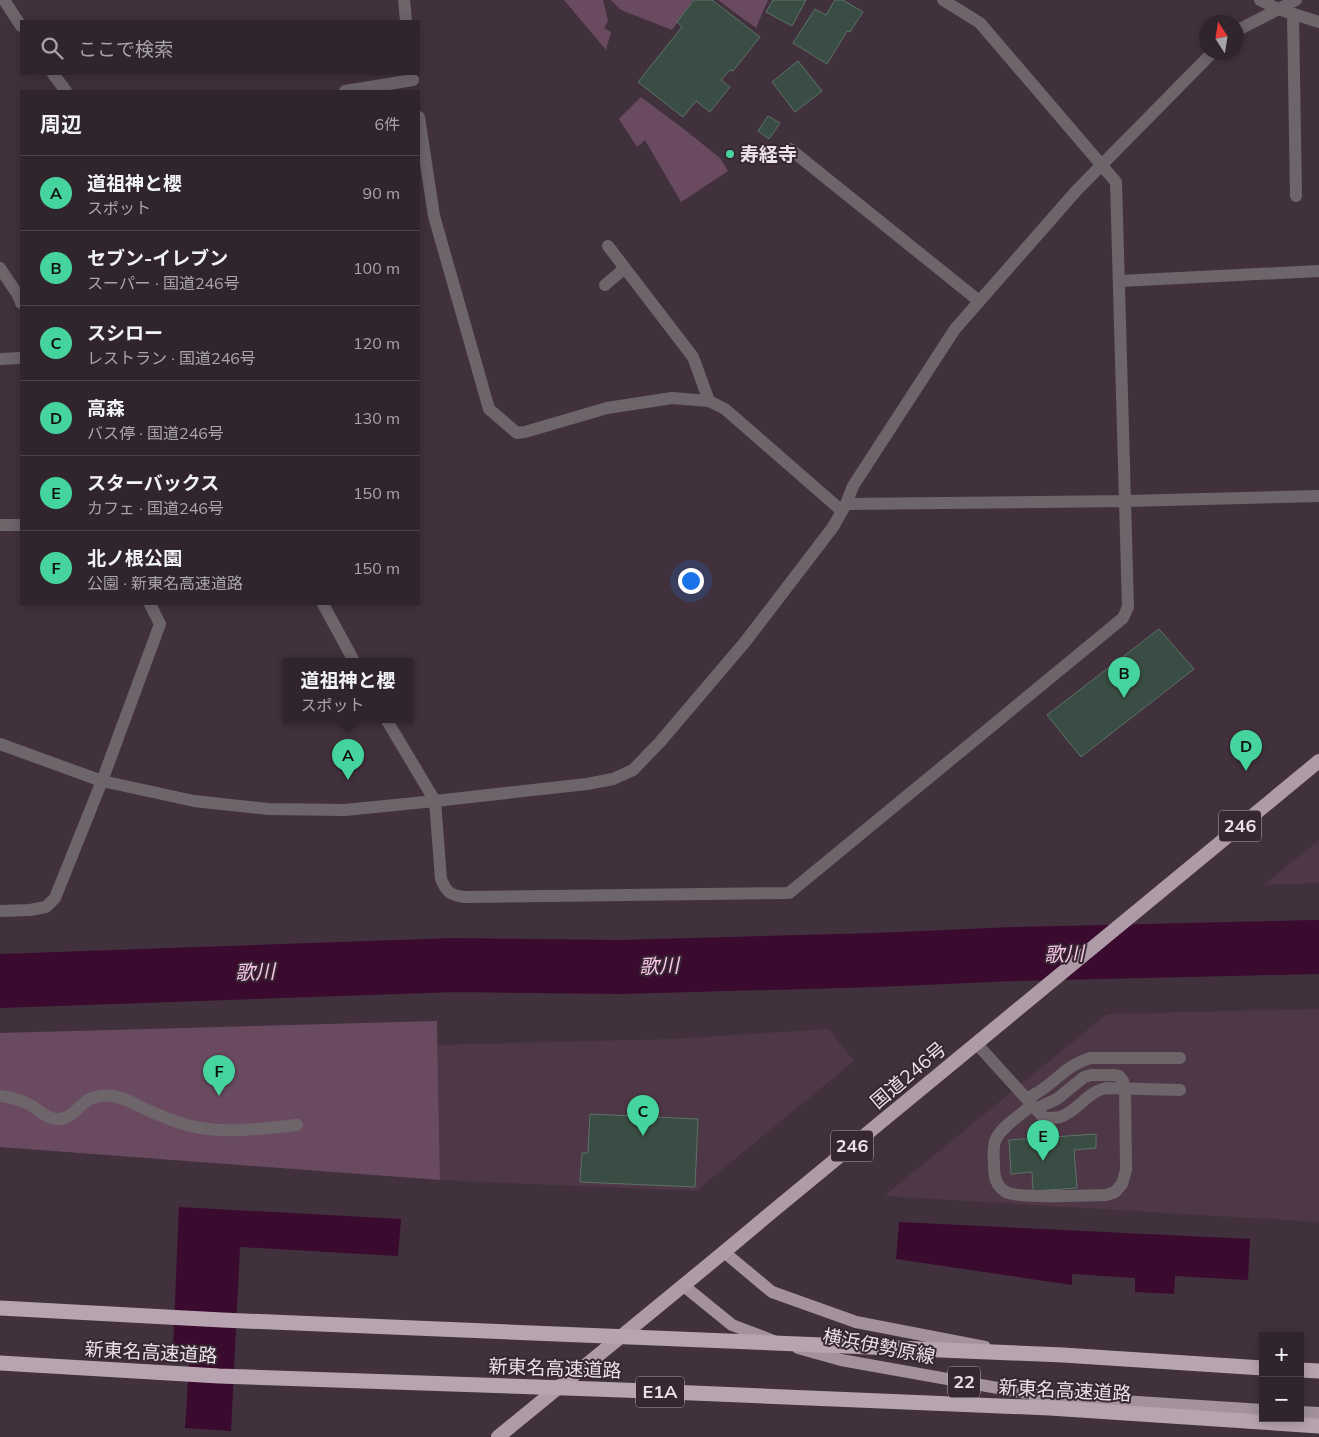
<!DOCTYPE html>
<html lang="ja">
<head>
<meta charset="utf-8">
<style>
  :root { --surface:#31252d; --page:#392d35; --text:#f1f3f6; --muted:#a8a5aa; --line:#4c4249; --accent:#46d49e }
  body { margin:0; font-family:Mulish,"Noto Sans JP",sans-serif; background:var(--page); color:var(--text) }
  .controls { position:absolute; right:15px; bottom:15px; display:grid; overflow:hidden; border-radius:0px; box-shadow:0 2px 12px #0003 }
  .controls button { width:45px; height:45px; display:grid; place-items:center; padding:0; border:0; border-bottom:1px solid var(--line); background:var(--surface); color:var(--text); font:25px sans-serif }
  .compass { position:absolute; left:1199px; top:15px; width:45px; height:45px; border-radius:50%; background:var(--surface); box-shadow:0 2px 12px #0003; rotate:348deg }
  .you { position:absolute; left:690px; top:580px; width:18px; height:18px; margin:-12px; border:4px solid #fff; border-radius:50%; background:#1a73e8; box-shadow:0 0 0 8px #1a73e833 }
  .badge { display:grid; place-items:center; width:32px; height:32px; border-radius:50%; background:var(--accent); color:#111; font-size:16px; font-weight:700 }
  .pin { position:absolute; translate:-50% -41px; filter:drop-shadow(0 1px 2px #0008) }
  .pin::after { content:''; position:absolute; top:26px; width:18px; height:15px; background:inherit; clip-path:polygon(0 0,100% 0,50% 100%) }
  .popup { position:absolute; left:283px; top:658px; width:130px; height:65px; box-sizing:border-box; display:grid; place-content:center; border-radius:0px; background:var(--surface); filter:drop-shadow(0 1px 4px #0005); font-size:16px; white-space:nowrap; color:var(--muted) }
  .popup b { font-size:19px; color:var(--text) }
  .popup::after { content:''; position:absolute; left:50%; top:100%; margin-left:-10px; border:10px solid transparent; border-top-color:var(--surface) }
  .list { margin:0; padding:0; list-style:none }
  h2 { display:flex; justify-content:space-between; align-items:center; height:65px; margin:0; padding:0 20px; font-size:21px }
  h2 small { font-size:16px; font-weight:400; color:var(--muted) }
  .list li { display:grid; grid-template-columns:32px 1fr auto; gap:15px; align-items:center; box-sizing:border-box; height:75px; padding:0 20px; border-top:1px solid var(--line) }
  .list b { display:block; font-size:19px; white-space:nowrap }
  .list p { margin:0; font-size:16px; white-space:nowrap; color:var(--muted) }
  .list em { font-size:16px; font-style:normal; color:var(--muted) }
  .icon { flex:none; width:28px; height:28px; fill:none; stroke:currentColor; stroke-width:2; stroke-linecap:round; stroke-linejoin:round }
  .map { position:relative; flex:none; width:1319px; height:1437px; overflow:hidden }
  .search { position:absolute; background:var(--surface); box-shadow:0 2px 12px #0003; left:20px; top:20px; width:400px; height:55px; display:flex; align-items:center; gap:12px; box-sizing:border-box; padding:0 18px; border-radius:0px; color:var(--muted); font-size:19px }
  .panel { position:absolute; background:var(--surface); box-shadow:0 2px 12px #0003; left:20px; top:90px; width:400px; height:515px; border-radius:0px }
  .map>svg:first-child { display:block }
  .built { fill:#4e3847 }
  .green { fill:#6a4a60 }
  .water { fill:#3a0a2f }
  .lines { fill:none; stroke-linecap:round; stroke-linejoin:round }
  .river { stroke:#3a0a2f; stroke-width:54 }
  .building { fill:#3a4d44; stroke:#5d7267 }
  .service { stroke:#6e656b; stroke-width:12 }
  .pedestrian { stroke:#6e656b; stroke-width:12 }
  .minor { stroke:#6e656b; stroke-width:12 }
  .tertiary { stroke:#6e656b; stroke-width:12 }
  .primary { stroke:#a3929d; stroke-width:12 }
  .trunk { stroke:#ae9ba7; stroke-width:14 }
  .motorway { stroke:#b8a4b1; stroke-width:15 }
  .motorway-bridge { stroke:#b8a4b1; stroke-width:15 }
  .poi-dot { fill:#46d49e; stroke:#372732; stroke-width:2 }
  .labels { text-anchor:middle; stroke-width:4; stroke-linejoin:round; paint-order:stroke }
  .shield { fill:#372732; stroke:#b5a9b1; stroke-width:1 }
  .shield-label { font-size:18px; font-weight:bold; fill:#ebe1e8 }
  .poi-label { font-size:19px; font-weight:bold; fill:#ebe1e8; stroke:#372732; text-anchor:start }
  .street-label { font-size:19px; fill:#ebe1e8; stroke:#372732 }
  .water-label { font-size:20px; font-style:italic; fill:#f9c7e9; stroke:#372732 }
</style>
</head>
<body>
<div class="map">
<svg width="1319" height="1437" viewBox="0 0 1319 1437">
  <rect width="100%" height="100%" fill="#41313c"/>
  <path class="built" d="M1319,840V883L1264,885Z
    M1319,1009V1222L884,1196L1107,1014Z
    M828,1029L854,1061L696,1191L440,1180L438,1045L674,1039Z"/>
  <path class="green" d="M564,0H603L608,21L604,28L611,32L606,50Z
    M611,0H693L672,30L621,10Z
    M718,0H768L756,28Z
    M641,97L685,130L720,158L728,171L681,202L645,140L637,147L619,119Z
    M437,1021L440,1180L0,1147V1033Z"/>
  <path class="water" d="M179,1207L401,1219L398,1256L240,1247L231,1431L185,1428L190,1350L173,1348Z
    M899,1222L1250,1239L1248,1280L1175,1276L1174,1294L1135,1292V1278L1072,1274V1285L896,1259Z"/>
  <g class="lines">
    <path class="river" d="M0,981L455,965L620,967L876,960L1014,954L1319,947"/>
  </g>
  <path class="building" d="M694,0H712L760,37L733,71L730,70L721,80L730,87L710,112L696,101L683,117L638,82L682,27L677,22Z
    M773,0H806L792,26L766,12Z
    M835,0H843L863,12L850,32L847,31L827,64L793,43L815,9L826,15Z
    M798,61L822,91L795,112L772,82Z
    M768,116L780,123L769,139L758,131Z
    M1159,629L1194,669L1081,757L1047,715Z
    M590,1114L698,1119L695,1187L580,1182L582,1153H588Z
    M1096,1134V1148L1074,1150L1077,1188L1033,1191L1032,1172L1011,1174L1009,1140Z"/>
  <g class="lines">
    <path class="service" d="M772,155L790,149L979,301
      M976,1043L1044,1118C1049,1118 1055,1118 1060,1117C1078,1111 1087,1092 1106,1088L1180,1090
      M1027,1099C1033,1095 1041,1091 1047,1086C1064,1073 1069,1065 1090,1058H1180
      M1032,1105C1022,1114 1001,1127 996,1139C992,1147 994,1157 994,1166C994,1177 996,1186 1006,1192C1017,1199 1088,1195 1106,1195L1115,1192L1122,1184L1126,1170L1125,1089L1123,1081L1119,1076L1113,1075H1091L1084,1077L1057,1099L1035,1109"/>
    <path class="pedestrian" d="M0,1096C11,1097 23,1101 32,1106C40,1111 46,1118 56,1119C71,1120 77,1107 88,1100C94,1096 106,1095 113,1096C125,1098 135,1104 145,1109C155,1113 166,1118 177,1122C217,1136 256,1129 297,1125"/>
    <path class="minor" d="M404,0L406,21
      M1260,0L1278,9L1319,22
      M1293,14L1296,196
      M1236,31L1296,0
      M1213,52L1077,190L955,329L853,486L846,504L1126,501L1319,496
      M345,91L413,80
      M419,117L434,216L489,409L517,433L525,432L607,408L672,398L709,401L725,409L842,511
      M608,246L693,357L709,401
      M0,268L18,295L21,303
      M1120,281L1319,271
      M605,285L625,268
      M0,359L21,358
      M0,525H21
      M435,801L441,879C447,893 450,895 465,897L789,893L1123,618L1128,607L1116,182L980,23L943,0
      M0,911L30,910L46,907L55,898L102,781L160,624L150,604"/>
    <path class="tertiary" d="M4,0L21,26
      M53,74L66,91
      M323,604L354,661
      M386,719L435,801
      M0,744L102,781L194,801L268,809L345,810L435,801L587,784L613,779L633,770L660,742L745,642L833,527L846,504"/>
    <path class="primary" d="M724,1252L772,1292L856,1322L985,1347
      M684,1286L732,1325L774,1341
      M798,1348L841,1360L1043,1396L1263,1410
      M1300,1412L1319,1413"/>
    <path class="trunk" d="M498,1437C588,1363 678,1291 767,1216L1319,761"/>
    <path class="motorway" d="M1300,1370L1319,1371"/>
    <path class="motorway-bridge" d="M0,1308L222,1320L1063,1355L1263,1368
      M0,1363L219,1376L622,1390L1050,1408L1319,1426"/>
  </g>
  <circle class="poi-dot" cx="730" cy="154" r="5"/>
  <g class="labels">
    <g class="shield">
      <rect x="1219" y="810.5" width="42" height="31" rx="4"/>
      <rect x="831" y="1130.5" width="42" height="31" rx="4"/>
      <rect x="948" y="1366.5" width="32" height="31" rx="4"/>
      <rect x="636" y="1376.5" width="48" height="31" rx="4"/>
    </g>
    <g class="shield-label">
      <text x="1240" y="832">246</text>
      <text x="852" y="1152">246</text>
      <text x="964" y="1388">22</text>
      <text x="660" y="1398">E1A</text>
    </g>
    <g class="poi-label">
      <text x="740" y="161">寿経寺</text>
    </g>
    <g class="street-label">
      <text transform="translate(908 1075) rotate(-40)" y="7">国道246号</text>
      <text transform="translate(879 1346) rotate(11)" y="7">横浜伊勢原線</text>
      <text transform="translate(151 1352) rotate(3)" y="7">新東名高速道路</text>
      <text transform="translate(555 1368) rotate(2)" y="7">新東名高速道路</text>
      <text transform="translate(1065 1390) rotate(3)" y="7">新東名高速道路</text>
    </g>
    <g class="water-label">
      <text transform="translate(1064 954) rotate(-2)" y="7">歌川</text>
      <text transform="translate(659 966) rotate(-2)" y="7">歌川</text>
      <text transform="translate(255 972) rotate(-2)" y="7">歌川</text>
    </g>
  </g>
</svg>
<div class="controls">
<button>+</button>
<button>−</button>
</div>
<svg class="compass" viewBox="-18 -18 36 36"><path d="M0-13l5 13h-10z" fill="#e53935"/><path d="M0 13l5-13h-10z" fill="#a8a5aa"/></svg>
<div class="you"></div>
<div class="pin badge" style="left:348px;top:780px">A</div>
<div class="popup"><b>道祖神と櫻</b>スポット</div>
<div class="pin badge" style="left:1124px;top:698px">B</div>
<div class="pin badge" style="left:643px;top:1136px">C</div>
<div class="pin badge" style="left:1246px;top:771px">D</div>
<div class="pin badge" style="left:1043px;top:1161px">E</div>
<div class="pin badge" style="left:219px;top:1096px">F</div>
<div class="search"><svg class="icon" aria-label="search" viewBox="0 0 24 24"><circle cx="10" cy="10" r="6"/><path d="M15 15l6 6"/></svg>ここで検索</div>
<section class="panel">
<h2>周辺<small>6件</small></h2>
<ul class="list">
<li><span class="badge">A</span><div><b>道祖神と櫻</b><p>スポット</p></div><em>90 m</em></li>
<li><span class="badge">B</span><div><b>セブン-イレブン</b><p>スーパー · 国道246号</p></div><em>100 m</em></li>
<li><span class="badge">C</span><div><b>スシロー</b><p>レストラン · 国道246号</p></div><em>120 m</em></li>
<li><span class="badge">D</span><div><b>高森</b><p>バス停 · 国道246号</p></div><em>130 m</em></li>
<li><span class="badge">E</span><div><b>スターバックス</b><p>カフェ · 国道246号</p></div><em>150 m</em></li>
<li><span class="badge">F</span><div><b>北ノ根公園</b><p>公園 · 新東名高速道路</p></div><em>150 m</em></li>
</ul>
</section>
</div>
</body>
</html>
